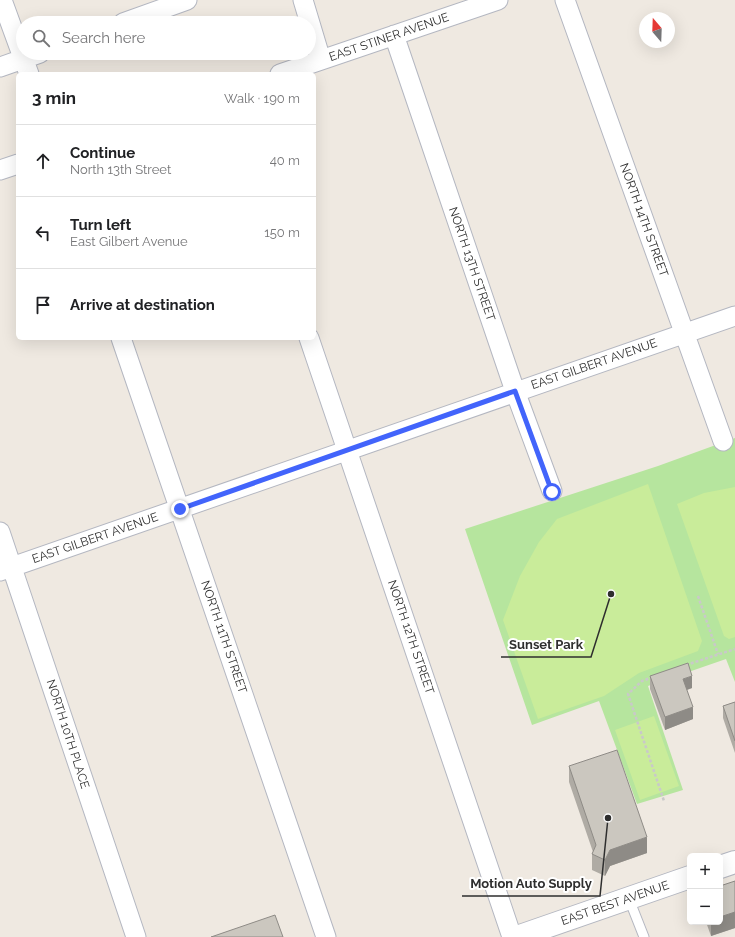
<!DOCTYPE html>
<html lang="en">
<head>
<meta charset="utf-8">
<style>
  :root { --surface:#fff; --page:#f2f2f2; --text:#202124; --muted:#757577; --line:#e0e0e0 }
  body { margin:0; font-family:Raleway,sans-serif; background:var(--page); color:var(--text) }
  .controls { position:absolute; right:12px; bottom:12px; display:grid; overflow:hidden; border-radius:6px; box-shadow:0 4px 16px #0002 }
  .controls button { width:36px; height:36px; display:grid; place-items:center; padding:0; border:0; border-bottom:1px solid var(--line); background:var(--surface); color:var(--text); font:20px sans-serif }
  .compass { position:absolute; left:639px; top:12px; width:36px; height:36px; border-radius:50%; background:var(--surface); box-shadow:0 4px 16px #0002; rotate:341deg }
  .stop { position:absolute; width:12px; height:12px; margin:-9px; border:3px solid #4264fb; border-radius:50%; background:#fff }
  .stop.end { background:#4264fb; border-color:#fff; box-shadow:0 1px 4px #0008 }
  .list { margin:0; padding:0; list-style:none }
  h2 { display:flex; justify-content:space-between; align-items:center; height:52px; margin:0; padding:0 16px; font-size:17px }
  h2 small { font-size:13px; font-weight:400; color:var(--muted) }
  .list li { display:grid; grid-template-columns:26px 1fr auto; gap:12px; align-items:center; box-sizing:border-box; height:72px; padding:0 16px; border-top:1px solid var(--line) }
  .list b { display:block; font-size:15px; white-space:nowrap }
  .list p { margin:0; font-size:13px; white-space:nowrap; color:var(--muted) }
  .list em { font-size:13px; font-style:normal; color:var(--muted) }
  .icon { flex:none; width:22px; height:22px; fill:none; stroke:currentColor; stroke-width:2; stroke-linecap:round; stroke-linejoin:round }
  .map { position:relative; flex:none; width:735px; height:937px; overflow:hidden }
  .search { position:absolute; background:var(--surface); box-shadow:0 4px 16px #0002; left:16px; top:16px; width:300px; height:44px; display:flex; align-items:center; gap:10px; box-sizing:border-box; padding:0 14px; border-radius:22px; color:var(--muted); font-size:15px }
  .panel { position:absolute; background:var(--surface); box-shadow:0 4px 16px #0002; left:16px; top:72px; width:300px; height:268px; border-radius:6px }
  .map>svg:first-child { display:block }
  .green { fill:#b6e59e }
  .pitch { fill:#c9ec9a }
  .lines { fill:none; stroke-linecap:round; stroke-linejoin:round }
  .service-casing { stroke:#b4b7c1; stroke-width:11 }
  .minor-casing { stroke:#b4b7c1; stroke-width:21 }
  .secondary-casing { stroke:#b4b7c1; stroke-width:24 }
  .path { stroke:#c9c9c9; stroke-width:2.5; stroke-dasharray:3 2; stroke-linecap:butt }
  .service { stroke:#fff; stroke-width:9 }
  .minor { stroke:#fff; stroke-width:19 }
  .secondary { stroke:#fff; stroke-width:22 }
  .wall { fill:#afaba4 }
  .shaded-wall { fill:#8e8b86 }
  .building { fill:#cbc7bf; stroke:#8e8b86 }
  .route { stroke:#4264fb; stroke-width:5 }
  .labels { text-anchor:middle; stroke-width:4; stroke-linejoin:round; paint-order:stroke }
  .street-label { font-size:12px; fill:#2e2e2e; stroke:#fff }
  .leader { fill:none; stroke:#2e2e2e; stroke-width:1.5 }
  .callout-dot { fill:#2e2e2e; stroke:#fff; stroke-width:1.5 }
  .callout-label { font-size:13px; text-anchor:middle; font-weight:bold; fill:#2e2e2e; stroke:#fff; stroke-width:4; stroke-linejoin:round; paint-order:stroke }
</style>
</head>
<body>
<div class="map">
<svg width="735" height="937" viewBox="0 0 735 937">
  <rect width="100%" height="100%" fill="#efe9e1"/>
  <path class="green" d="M735,438V682L726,659L648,686L683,790L637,804L599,701L532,725L465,529L658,466Z"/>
  <path class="pitch" d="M648,484L702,641L698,651L639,673L604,696L538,719L503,620L520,576L539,542L557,519Z
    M735,487V637L729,639L724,636L677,504L704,493Z
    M654,716L679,786L640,800L615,730Z"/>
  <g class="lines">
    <defs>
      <path id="service" d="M629,899L644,937"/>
      <path id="minor" d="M2,0L29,74
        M303,0L321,60
        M565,0L723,441
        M123,23L187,0
        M394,35L515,391L552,491
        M0,67L40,53
        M280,74L498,0
        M0,170L18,164
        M121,338L326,937
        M309,338L512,937
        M0,532L136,937
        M0,571L735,316"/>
      <path id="secondary" d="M720,867L735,862
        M517,937L690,877"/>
    </defs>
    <use href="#service" class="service-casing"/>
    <use href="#minor" class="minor-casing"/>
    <use href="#secondary" class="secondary-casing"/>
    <path class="path" d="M698,596L718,654
      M686,665L735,649
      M653,677L642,681L628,694L664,801"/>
    <use href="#service" class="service"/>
    <use href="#minor" class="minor"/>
    <use href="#secondary" class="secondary"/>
  </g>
  <path class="wall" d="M650,676L692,688L687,690L693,719L665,730L650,689Z
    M735,702V753L723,718V706Z
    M569,766L647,853L610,866L605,876L592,870V854L593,852L569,782Z
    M735,881V928L711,936L706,922H720Z"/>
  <path class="shaded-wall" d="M692,676V688L683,691V679Z
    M693,707V719L665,730V717Z
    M647,837V853L610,866L605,876V860L610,850Z
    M735,912V928L711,936V922H720V917Z"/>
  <path class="building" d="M688,663L692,676L683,679L693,707L665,717L650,676Z
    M735,702V741L723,706Z
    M617,750L647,837L610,850L605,860L592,854L596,845L569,766Z
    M735,881V912L720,917V886Z
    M275,915L283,937H211Z"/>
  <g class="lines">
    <path class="route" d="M180,509L515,391L552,492"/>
  </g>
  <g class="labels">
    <g class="street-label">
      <text transform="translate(389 37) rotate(-19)" y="4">EAST STINER AVENUE</text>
      <text transform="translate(644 220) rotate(70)" y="4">NORTH 14TH STREET</text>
      <text transform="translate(472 264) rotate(71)" y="4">NORTH 13TH STREET</text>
      <text transform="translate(594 364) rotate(-19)" y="4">EAST GILBERT AVENUE</text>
      <text transform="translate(95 538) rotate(-19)" y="4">EAST GILBERT AVENUE</text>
      <text transform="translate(224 637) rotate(71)" y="4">NORTH 11TH STREET</text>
      <text transform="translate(411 637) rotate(71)" y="4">NORTH 12TH STREET</text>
      <text transform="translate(68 734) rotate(72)" y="4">NORTH 10TH PLACE</text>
      <text transform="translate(615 903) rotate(-19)" y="4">EAST BEST AVENUE</text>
    </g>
  </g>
  <path class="leader" d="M611 594L591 657H501M608 818L600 896H462"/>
  <g class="callout-dot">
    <circle cx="611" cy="594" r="4"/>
    <circle cx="608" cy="818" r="4"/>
  </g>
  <g class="callout-label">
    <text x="546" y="649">Sunset Park</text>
    <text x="531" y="888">Motion Auto Supply</text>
  </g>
</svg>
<div class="controls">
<button>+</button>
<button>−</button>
</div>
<svg class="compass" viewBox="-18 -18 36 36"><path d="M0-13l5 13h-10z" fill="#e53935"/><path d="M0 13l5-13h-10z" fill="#757577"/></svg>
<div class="stop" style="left:552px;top:492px"></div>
<div class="stop end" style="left:180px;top:509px"></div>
<div class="search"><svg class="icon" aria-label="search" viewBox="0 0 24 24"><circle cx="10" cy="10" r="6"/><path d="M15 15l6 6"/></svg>Search here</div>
<section class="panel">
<h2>3 min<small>Walk · 190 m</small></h2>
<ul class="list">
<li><svg class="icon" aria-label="ahead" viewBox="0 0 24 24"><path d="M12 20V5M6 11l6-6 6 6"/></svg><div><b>Continue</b><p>North 13th Street</p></div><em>40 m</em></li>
<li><svg class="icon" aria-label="left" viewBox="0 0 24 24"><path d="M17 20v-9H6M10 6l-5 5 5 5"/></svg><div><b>Turn left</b><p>East Gilbert Avenue</p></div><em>150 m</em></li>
<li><svg class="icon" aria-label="arrive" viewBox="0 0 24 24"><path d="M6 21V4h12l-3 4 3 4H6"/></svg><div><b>Arrive at destination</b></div></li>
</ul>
</section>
</div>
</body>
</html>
